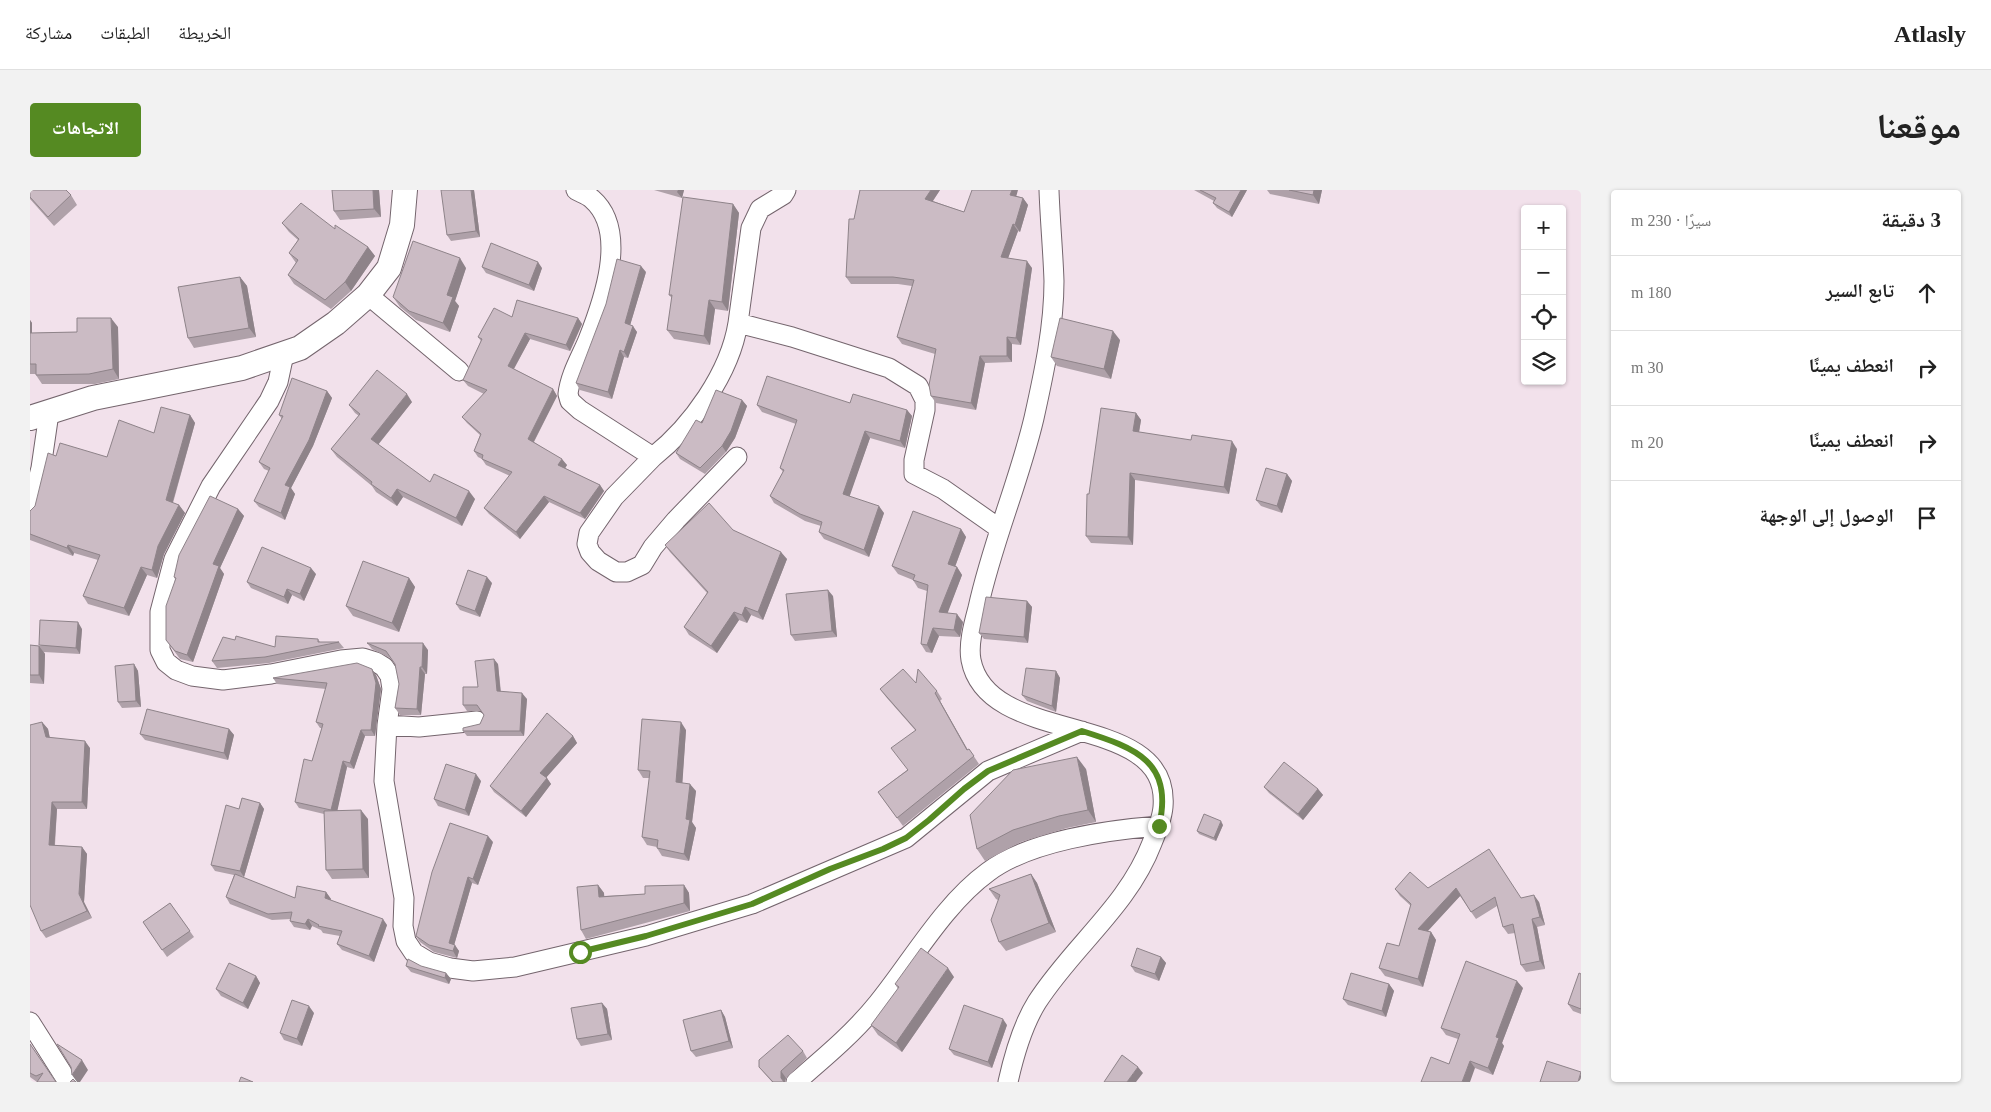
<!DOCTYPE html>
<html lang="ar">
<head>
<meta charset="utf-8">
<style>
  :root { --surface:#fff; --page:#f2f2f2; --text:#222; --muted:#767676; --line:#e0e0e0; --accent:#558a22 }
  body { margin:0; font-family:"Times New Roman","Noto Naskh Arabic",serif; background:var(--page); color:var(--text); direction:rtl }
  .controls { position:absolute; right:15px; top:15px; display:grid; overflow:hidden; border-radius:5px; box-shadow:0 1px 4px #0004 }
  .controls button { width:45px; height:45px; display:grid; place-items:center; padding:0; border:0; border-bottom:1px solid var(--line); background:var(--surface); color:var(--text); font:25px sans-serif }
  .stop { position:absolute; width:15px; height:15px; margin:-11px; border:4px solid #558a22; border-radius:50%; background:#fff }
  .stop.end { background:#558a22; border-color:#fff; box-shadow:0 1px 5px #0008 }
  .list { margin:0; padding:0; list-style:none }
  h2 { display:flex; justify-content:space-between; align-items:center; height:65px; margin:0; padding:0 20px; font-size:21px }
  h2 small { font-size:16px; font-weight:400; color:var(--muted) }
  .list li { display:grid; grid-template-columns:32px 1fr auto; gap:15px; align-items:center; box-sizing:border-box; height:75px; padding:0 20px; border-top:1px solid var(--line) }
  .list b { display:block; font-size:19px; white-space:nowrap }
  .list em { font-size:16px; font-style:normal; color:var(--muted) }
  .icon { flex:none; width:28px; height:28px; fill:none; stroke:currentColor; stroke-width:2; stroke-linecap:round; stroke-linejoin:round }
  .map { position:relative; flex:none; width:1551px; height:892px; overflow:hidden; direction:ltr; border-radius:5px }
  header { display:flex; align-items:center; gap:30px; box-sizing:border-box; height:70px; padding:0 25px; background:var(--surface); border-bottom:1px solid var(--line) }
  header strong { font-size:24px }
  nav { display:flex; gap:28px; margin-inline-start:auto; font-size:18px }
  .intro { display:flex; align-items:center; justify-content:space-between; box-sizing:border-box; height:120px; padding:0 30px }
  h1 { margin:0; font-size:35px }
  .button { padding:12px 22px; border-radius:5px; background:var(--accent); color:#fff; font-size:18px; font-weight:700 }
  main { display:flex; gap:30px; padding:0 30px }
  aside { flex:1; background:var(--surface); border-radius:5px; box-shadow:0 1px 4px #0004 }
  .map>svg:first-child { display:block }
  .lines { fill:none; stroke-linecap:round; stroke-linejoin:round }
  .minor-casing { stroke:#74656d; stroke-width:21 }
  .tertiary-casing { stroke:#74656d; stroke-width:26 }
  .minor { stroke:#fff; stroke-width:19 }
  .tertiary { stroke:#fff; stroke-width:24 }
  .wall { fill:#afa1a9 }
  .shaded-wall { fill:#8e8389 }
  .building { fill:#cbbbc4; stroke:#8e8389 }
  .route { stroke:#558a22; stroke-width:6 }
</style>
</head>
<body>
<header>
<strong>Atlasly</strong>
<nav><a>الخريطة</a><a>الطبقات</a><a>مشاركة</a></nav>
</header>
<div class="intro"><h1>موقعنا</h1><a class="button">الاتجاهات</a></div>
<main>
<aside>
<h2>3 دقيقة<small>سيرًا · 230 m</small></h2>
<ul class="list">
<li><svg class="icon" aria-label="ahead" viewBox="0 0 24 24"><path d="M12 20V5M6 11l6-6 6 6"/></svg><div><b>تابع السير</b></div><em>180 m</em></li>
<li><svg class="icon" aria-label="right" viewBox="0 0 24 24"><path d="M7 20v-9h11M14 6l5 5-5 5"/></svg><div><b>انعطف يمينًا</b></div><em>30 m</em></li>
<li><svg class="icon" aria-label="right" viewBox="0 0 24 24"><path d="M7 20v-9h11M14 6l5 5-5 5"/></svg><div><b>انعطف يمينًا</b></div><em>20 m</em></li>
<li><svg class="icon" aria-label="arrive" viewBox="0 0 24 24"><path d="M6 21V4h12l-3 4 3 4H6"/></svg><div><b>الوصول إلى الوجهة</b></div></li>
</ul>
</aside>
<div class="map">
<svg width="1551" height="892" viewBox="0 0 1551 892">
  <rect width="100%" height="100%" fill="#f2e1eb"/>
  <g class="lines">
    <defs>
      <path id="minor" d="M546,0C551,3 558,5 562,9C599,41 573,112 558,150C551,167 540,185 538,204L540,211L550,220L623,267L584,307L559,343L557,354L560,362L568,371L586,382H597L612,375L623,357L646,330L707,267
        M338,105L429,181
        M708,133L721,38L730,19L753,5L756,0
        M254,164L248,192L239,211L181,296L144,369L130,422V460L136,472L146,480L162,486L193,490L241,484L311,470L333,468L346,472L354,477L360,486L362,499L357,535L389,537L447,531
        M623,267C662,236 700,183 708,133L762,147L859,178L888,196L895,210V220L884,270V284L913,299L970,339
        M0,321L11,278L19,223
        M357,535L354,591L374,708L373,736L376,751L384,763L399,772L420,778L443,781L485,777L616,746L722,714L876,648L958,581L1052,541
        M0,832L38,892
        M766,892C795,867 824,843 848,813C882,771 914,714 958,682C999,651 1078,640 1129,636
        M978,892C984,865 992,836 1007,812C1043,756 1098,716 1122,653C1127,641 1132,629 1133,617C1141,518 958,559 941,470C938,454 944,433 948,418C962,353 989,292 1004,228C1014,183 1024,137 1024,91C1023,61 1020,30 1019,0"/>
      <path id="tertiary" d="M0,228L63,208L212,178L270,158L306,133L338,105L359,78L372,35L375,0"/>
    </defs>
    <use href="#minor" class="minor-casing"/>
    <use href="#tertiary" class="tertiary-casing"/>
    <use href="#minor" class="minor"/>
    <use href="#tertiary" class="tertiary"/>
  </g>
  <path class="wall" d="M0,0L41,5L47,15L24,36L0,9Z
    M302,0H349L351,27L310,30L304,21Z
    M444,0L450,47L421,51L417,45Z
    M624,0H654L652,8Z
    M830,0H910L903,11L934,22L987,6L993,8L998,15L990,42L988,41L978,68L1002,78L991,155L982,154V172L955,173L946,220L906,213L901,206L905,164L872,154L867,147L882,96L868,94H821L816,87L824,29Z
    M1164,0H1217L1202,27L1187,18L1183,13L1184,11Z
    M1237,0H1292L1289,14L1240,4Z
    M703,14L709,23L698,121L685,119L680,155L644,149L637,140L642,108L639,105Z
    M252,33L305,39L338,57L345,66L321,101L301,119L264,94L258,85L266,73L259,63L268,50L259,42Z
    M452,77L512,78L504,101L456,83Z
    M436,78L425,111L429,116L420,142L386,130L370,117L363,107Z
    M616,82L600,135L607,142L598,168L594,167L582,209L550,200L546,193Z
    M210,87L217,96L226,147L164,158L158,148Z
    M482,127L548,128L552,134L540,161L500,149L484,179L523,199L527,206L504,252L537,275L535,278L570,295L574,301L555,329L519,312L490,349L459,324L454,318L480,286L456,275L452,269L448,267L444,261L450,245L437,233L432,227L454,204L438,196L433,190L451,151L448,147Z
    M0,130L2,133V143L47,142L88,137L89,189L65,194H12L6,185V184H0Z
    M1090,150L1081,189L1027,176L1021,167Z
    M297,201L302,208L283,256L261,298L265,304L255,330L229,317L224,311L239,281L234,279L229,272L252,229L249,225Z
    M712,210L717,216L705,248L696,262L675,284L650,269L646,263L672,233Z
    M382,212L348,255L400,292L445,309L432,336L373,307L367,316L346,302L342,296L307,267L301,259L329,226L325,223L319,215Z
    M820,213L877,220L882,226L875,258L840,248L819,306L854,323L839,367L794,349L789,342L791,336L775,331L744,313L740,306L753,282L750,278L766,234L732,222L727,215Z
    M1106,223L1111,230L1109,242L1207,259L1199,304L1105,290L1103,355L1061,353L1056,346L1059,304Z
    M160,225L165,233L143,313L149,315L155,323L134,364L127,388L117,385L99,426L58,414L53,406L68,370L44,363L43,366L0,350V321L5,316L26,266L77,267Z
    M1257,284L1262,291L1252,323L1231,316L1226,310Z
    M208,319L214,326L190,378L194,384L163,472L150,469L136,450L145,389L144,387Z
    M931,339L936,347L925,377H927L932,385L917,423L933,432L930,447L909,446L902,463L896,462L891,454L897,401L888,398L883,390L868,384L862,376Z
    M703,340L757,369L733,430L721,425L717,433L709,430L687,463L659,445L654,437L677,403L640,362L635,355Z
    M286,384L274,411L262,405L258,414L221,398L217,392Z
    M379,388L385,397L369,442L323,426L316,416Z
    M462,393L450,427L430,420L426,414Z
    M803,406L807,447L765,451L761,445Z
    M997,411L1002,417L998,453L954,449L949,443Z
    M52,439L50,464L14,462L15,464L14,494L0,493V455L9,456Z
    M288,449L290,452H309L314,458L239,473L187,478L182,471L205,450L245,457Z
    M337,453L398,460L397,484H395L391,525H370L365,518L369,494L365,474L360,468L342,459Z
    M104,474L108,481L111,517L92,518L88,512Z
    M468,474L471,502L497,509L494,546H437L433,541L450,534L454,525L451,521H437L433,515Z
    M1026,481L1030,488L1026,522L997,511L992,505Z
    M346,485L351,499L345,546H335L324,579L317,577L307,620L338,629L339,688L302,689L296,680L294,624L269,618L265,612L282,571L292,538H290L286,532L296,499L247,494L243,488Z
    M886,493L907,501L912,509L910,511L938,560L939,559L949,574L873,636L848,602L877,580L885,540L856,507L850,499Z
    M12,532L18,539L20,548L60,558L57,619H27L25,655L52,657L57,664L54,712L62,728L16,748L11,741Z
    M199,539L204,545L198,570L115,550L110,544Z
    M656,540L652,593L666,601L662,632L666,638L659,671L632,666L627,658V657L617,655L612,647L620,588H613L608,580Z
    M543,546L547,553L516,587L521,594L496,627L464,602L460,596Z
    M1056,579L1066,632L1037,638L991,652L955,671L947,659Z
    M451,591L439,626L408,616L404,609Z
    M1234,597L1288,599L1293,605L1273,630L1239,603Z
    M230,613L234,619L214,687L209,686L265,708L296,702L301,709L300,710L357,735L344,772L312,760L307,754L310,746L293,743L291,740L282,736L280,740L264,737L260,731L261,729L242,730L200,714L196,707L204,685L185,681L181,675L209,619Z
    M1193,635L1186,651L1169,644L1167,641Z
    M463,652L448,695L442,693L424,755L429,761L427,768L404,762L390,752L386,746Z
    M1001,684L1007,693L1026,742L976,761L969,752L968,710L966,709L959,699Z
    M568,695L574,703V706L615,704L654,695L659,703L660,721L556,749L551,740Z
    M1398,698L1491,708L1509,712L1515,735L1507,737L1515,779L1496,782L1491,775L1485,743L1478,744L1473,737L1467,716L1446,729L1430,706L1398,741L1401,742L1406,750L1393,797L1355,786L1349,778L1369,756L1381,716L1370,706L1365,699Z
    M140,713L164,747L137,767L113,732Z
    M1131,767L1136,773L1129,791L1105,782L1101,776Z
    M376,776L416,783L421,789L419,794L381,782Z
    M1551,784V824L1543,821L1538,814Z
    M226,786L230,793L218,819L191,806L186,799Z
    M924,787L872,862L848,845L841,835L868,799L865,794Z
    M1359,794L1364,801L1356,827L1318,815L1313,809Z
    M1493,798L1472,853L1474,856L1463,885L1445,878L1419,874L1428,849L1416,845L1411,838Z
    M572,813L577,819L582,850L551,856L547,849Z
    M691,820L695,827L703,858L666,867L661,861Z
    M284,823L272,856L254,850L250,843Z
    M977,835L962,878L924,865L919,859Z
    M0,854L26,892H7L0,887Z
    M773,861L777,868L756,888L755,892H742L729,877Z"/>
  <path class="shaded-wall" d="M343,0H349L351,27L344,19Z
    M441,0H444L450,47L446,41Z
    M648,0H654L652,8L647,2Z
    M901,0H910L900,15L895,9Z
    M982,0H988L985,11L980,5Z
    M1211,0H1217L1202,27L1199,22Z
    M1284,0H1292L1289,14L1283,5Z
    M993,8L998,15L990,42L985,35Z
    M703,14L709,23L698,121L692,112Z
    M983,34L988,41L976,74L971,67Z
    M338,57L345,66L321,101L315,92Z
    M430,68L436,78L425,111L429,116L420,142L413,133L417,105Z
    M997,71L1002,78L991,155L986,148Z
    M508,72L512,78L504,101L499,95Z
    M611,76L616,82L599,139L595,133Z
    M210,87L217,96L226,147L219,138Z
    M679,110L685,119L680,155L674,146Z
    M81,128L88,137L89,189L83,179Z
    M548,128L552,134L540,161L536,155Z
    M0,130L2,133V153L0,150Z
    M603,136L607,142L598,168L594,162Z
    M1083,141L1090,150L1081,189L1074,179Z
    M495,143L500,149L482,182L478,176Z
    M977,147L982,154V172L977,166Z
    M590,160L594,167L582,209L578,202Z
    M950,166L955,173L946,220L941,213Z
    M523,199L527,206L502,255L498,249Z
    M297,201L302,208L283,256L261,298L265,304L255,330L251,323L255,295Z
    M377,204L382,212L346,257L341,249Z
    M712,210L717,216L705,248L696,262L692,256Z
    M877,220L882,226L875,258L870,251Z
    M1106,223L1111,230L1108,248L1103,241Z
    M160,225L165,233L141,318L136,310Z
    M835,241L840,248L818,311L813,304Z
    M1202,251L1207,259L1199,304L1194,297Z
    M532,269L537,275L533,282L528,275Z
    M1100,283L1105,290L1103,355L1098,347Z
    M1257,284L1262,291L1252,323L1247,316Z
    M570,295L574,301L555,329L550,323Z
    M367,299L373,307L367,316L361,308Z
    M439,301L445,309L432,336L426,328Z
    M514,306L519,312L490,349L486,342Z
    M149,315L155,323L134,364L127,388L122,380L128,356Z
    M849,316L854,323L839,367L834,360Z
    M208,319L214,326L190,378L194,384L163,472L157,465L183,374Z
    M931,339L936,347L923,382L918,374Z
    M38,355L44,363L43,366L37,358Z
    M751,362L757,369L733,430L728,422Z
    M111,377L117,385L99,426L94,418Z
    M927,377L932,385L915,430L909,422Z
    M281,378L286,384L274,411L270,404Z
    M457,387L462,393L450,427L445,421Z
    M379,388L385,397L369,442L362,433Z
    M257,399L262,405L258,414L254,407Z
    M798,400L803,406L807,447L802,441Z
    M997,411L1002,417L998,453L994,447Z
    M715,417L721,425L717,433L712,425Z
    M704,422L709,430L687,463L681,456Z
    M927,424L933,432L930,447L924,440Z
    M48,432L52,439L50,464L46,458Z
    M903,438L909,446L902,463L897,455Z
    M393,453L398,460L397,484L392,477Z
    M9,456L15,464L14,494L9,485Z
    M464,469L468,474L471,507L467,501Z
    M104,474L108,481L111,517L106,511Z
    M390,477L395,484L391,525L387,519Z
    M342,479L346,485L351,499L345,546L341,540Z
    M1026,481L1030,488L1026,522L1022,516Z
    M492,503L497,509L494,546L490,541Z
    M905,503L910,511L942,568L937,560Z
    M12,532L18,539L21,555L16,547Z
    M651,532L656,540L652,599L646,592Z
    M199,539L204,545L198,570L194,563Z
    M331,540L335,546L324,579L320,573Z
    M543,546L547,553L515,589L510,583Z
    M55,551L60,558L57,619L52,612Z
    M1047,567L1056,579L1066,632L1058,620Z
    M313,571L317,577L306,627L301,620Z
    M446,584L451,591L439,626L435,620Z
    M517,588L521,594L496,627L491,621Z
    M660,594L666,601L662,632L666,638L659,671L654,664L656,629Z
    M1288,599L1293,605L1273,630L1268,624Z
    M22,612L27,619L24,662L19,655Z
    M230,613L234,619L214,687L210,681Z
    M331,620L338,629L339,688L333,679Z
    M1191,631L1193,635L1186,651L1184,648Z
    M458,646L463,652L448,695L443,689Z
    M52,657L57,664L54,712L62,728L57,721L49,704Z
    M1001,684L1007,693L1026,742L1019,733Z
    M438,687L442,693L423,759L419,753Z
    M568,695L574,703L575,715L569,707Z
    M654,695L659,703L660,721L654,713Z
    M1426,698L1431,705L1393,746L1388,739Z
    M296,702L301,709L299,715L295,708Z
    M1504,705L1509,712L1515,735L1510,727Z
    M278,729L282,736L280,740L275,734Z
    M353,729L357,735L344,772L339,766Z
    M1502,729L1507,737L1515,779L1510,771Z
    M1401,742L1406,750L1393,797L1388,789Z
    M425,755L429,761L427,768L423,761Z
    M1131,767L1136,773L1129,791L1125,784Z
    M918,778L924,787L872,862L866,853Z
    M416,783L421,789L419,794L415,788Z
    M226,786L230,793L218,819L213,813Z
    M1487,791L1493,798L1472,853L1474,856L1463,885L1458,878L1466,847Z
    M1359,794L1364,801L1356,827L1352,821Z
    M572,813L577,819L582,850L578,844Z
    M279,816L284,823L272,856L267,849Z
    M691,820L695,827L703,858L699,851Z
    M973,829L977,835L962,878L958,872Z
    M52,870L58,880L50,892H47L42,885Z
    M1440,871L1445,878L1440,892H1432Z
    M1108,877L1113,883L1106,892H1097Z
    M751,881L756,888L755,892H753L751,888Z
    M1551,883V892H1548Z"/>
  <path class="building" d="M0,0H36L41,5L18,27L0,7Z
    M302,0H343L344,19L304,21Z
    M411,0H441L446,41L417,45Z
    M830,0H901L895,9L934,22L942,0H982L980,5L993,8L985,35L983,34L971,67L997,71L986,148L977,147V166H950L941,213L901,206L899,195L906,159L867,147L884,90L863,87H816L819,29H824Z
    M1170,0H1211L1199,22L1183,13L1186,8Z
    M1259,0H1284L1283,5Z
    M653,7L703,14L692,112L679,110L674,146L637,140L642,105H639Z
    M271,13L305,39V35L338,57L315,92L295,110L258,85L268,70L259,63L269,49L252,33Z
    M383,51L430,68L417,105L423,107L413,133L379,121L363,107Z
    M461,53L508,72L499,95L452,77Z
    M587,69L611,76L595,133L603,136L594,162L590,160L578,202L546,193L576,114Z
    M210,87L219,138L158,148L148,97Z
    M487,110L548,128L536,155L495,143L478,176L523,199L498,249L532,269L528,275L570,295L550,323L514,306L486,342L454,318L482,282L452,269L453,265L444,261L451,244L432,227L457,200L433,190L452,149L448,147L464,118L482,127Z
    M47,128H81L83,179L59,184L6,185V174H0V143L47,142Z
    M1030,128L1083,141L1074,179L1021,167Z
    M347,180L377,204L341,249L400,292L404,284L439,301L426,328L367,299L361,308L341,294L342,292L301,259L330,224L319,215Z
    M737,186L820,213L823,204L877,220L870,251L835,241L813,304L849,316L834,360L789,342L792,332L770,324L740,306L754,280L750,278L767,230L727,215Z
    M262,188L297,201L279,250L255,295L260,297L251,323L224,311L240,278L229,272L253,226L249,225Z
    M686,200L712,210L701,241L692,256L670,278L646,263L666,230L672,233Z
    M131,217L160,225L136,310L149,315L128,356L122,380L111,377L94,418L53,406L70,365L38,355L37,358L0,344V321L5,316L18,263L26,266L30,253L77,267L89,230L124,243Z
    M1071,218L1106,223L1103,241L1161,250L1162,245L1202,251L1194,297L1100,283L1098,347L1056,346L1057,304H1059Z
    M1236,278L1257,284L1247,316L1226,310Z
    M180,306L208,319L183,374L189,376L157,465L145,461L136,450V416L146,388L144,387L149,365Z
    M679,313L703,340L751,362L728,422L715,417L712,425L704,422L681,456L654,437L678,402L635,355Z
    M883,321L931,339L918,374L927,377L909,422L927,424L924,440L903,438L897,455L891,454L898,395L883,390L885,385L862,376Z
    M232,357L281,378L270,404L257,399L254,407L217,392Z
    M333,371L379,388L362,433L316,416Z
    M438,380L457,387L445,421L426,414Z
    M798,400L802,441L761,445L756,404Z
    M956,407L997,411L994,447L949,443Z
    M10,430L48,432L46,458L9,455Z
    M206,446L245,457L246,446L288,449V452H309L235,467L182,471L193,447L205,450Z
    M337,453H393L392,477H390L387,519L365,518L369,494L365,474L356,461Z
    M0,455L9,456V485H0Z
    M464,469L467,501L492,503L490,541H433V538L450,534L454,525L447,515H433V497H448L445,471Z
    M327,473L342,479L346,493L341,540H331L320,573L313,571L301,620L265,612L274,569L282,571L293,534L286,532L297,493L243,488Z
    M104,474L106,511L88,512L85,476Z
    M996,478L1026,481L1022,516L992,505Z
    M873,479L886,493L888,479L907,501L905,503L937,560L939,559L944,566L867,628L848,602L878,580L861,558L886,540L850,499Z
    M117,519L199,539L194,563L110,544Z
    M517,523L543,546L510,583L517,588L491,621L460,596Z
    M612,529L651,532L646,592L660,594L656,629L660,630L654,664L627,658L628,650L612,647L620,581L608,580Z
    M12,532L16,547L55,551L52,612H22L19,655L52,657L49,704L57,721L11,741L0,715V535Z
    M1047,567L1058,620L1029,626L983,640L947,659L940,625L983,580Z
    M1254,572L1288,599L1268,624L1234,597Z
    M416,574L446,584L435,620L404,609Z
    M212,608L230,613L210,681L181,675L196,615L209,619Z
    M331,620L333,679L296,680L294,621Z
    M1174,624L1191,631L1184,648L1167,641Z
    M420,633L458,646L443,689L438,687L419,753L425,755L423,761L399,755L386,746L402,682Z
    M1459,659L1491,708L1504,705L1510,727L1502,729L1510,771L1491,775L1483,734L1473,737L1465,707L1441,722L1426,698L1388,739L1401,742L1388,789L1349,778L1357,753L1369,756L1381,714L1365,699L1380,682L1398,698Z
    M205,684L265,708L267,696L296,702L295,708L353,729L339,766L307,754L312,741L288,736L289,735L278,729L275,734L260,731L262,722L238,724L196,707Z
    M1001,684L1019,733L969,752L961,730L970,705L959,699Z
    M568,695L569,707L615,704V696L654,695V713L551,740L547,697Z
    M140,713L160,741L132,760L113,732Z
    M891,758L918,778L866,853L841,835L869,797L865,794Z
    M1107,758L1131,767L1125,784L1101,776Z
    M378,769L391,776L416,783L415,788L376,776Z
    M1436,771L1487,791L1466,847L1469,848L1458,878L1440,871L1432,892H1391L1401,867L1419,874L1430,844L1411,838Z
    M199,773L226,786L213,813L186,799Z
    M1321,783L1359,794L1352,821L1313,809Z
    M1549,783L1551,784V819L1538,814Z
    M262,810L279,816L267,849L250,843Z
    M572,813L578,844L547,849L541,818Z
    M934,815L973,829L958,872L919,859Z
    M691,820L699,851L661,861L653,830Z
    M758,845L773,861L751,881V888L754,892H743L729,877V870Z
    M0,854L26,892H7L13,883L6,886L0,883Z
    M27,854L52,870L42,885L41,877Z
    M1092,865L1108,877L1097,892H1074Z
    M1517,871L1551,882L1548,892H1510Z
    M211,887L223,892H209Z
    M43,889L46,892H40Z"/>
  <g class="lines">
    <path class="route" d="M550,762L616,746L722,714L800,679L853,659L876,648L899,630L934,599L958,581L1052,541C1106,558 1144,572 1129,636"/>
  </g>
</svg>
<div class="controls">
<button>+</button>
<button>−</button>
<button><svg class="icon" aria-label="locate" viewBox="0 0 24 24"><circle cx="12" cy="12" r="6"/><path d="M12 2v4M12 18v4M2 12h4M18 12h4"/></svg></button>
<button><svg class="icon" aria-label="layers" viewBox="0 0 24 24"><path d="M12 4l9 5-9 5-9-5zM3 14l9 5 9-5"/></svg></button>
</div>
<div class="stop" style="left:550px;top:762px"></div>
<div class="stop end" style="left:1129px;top:636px"></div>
</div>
</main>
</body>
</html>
